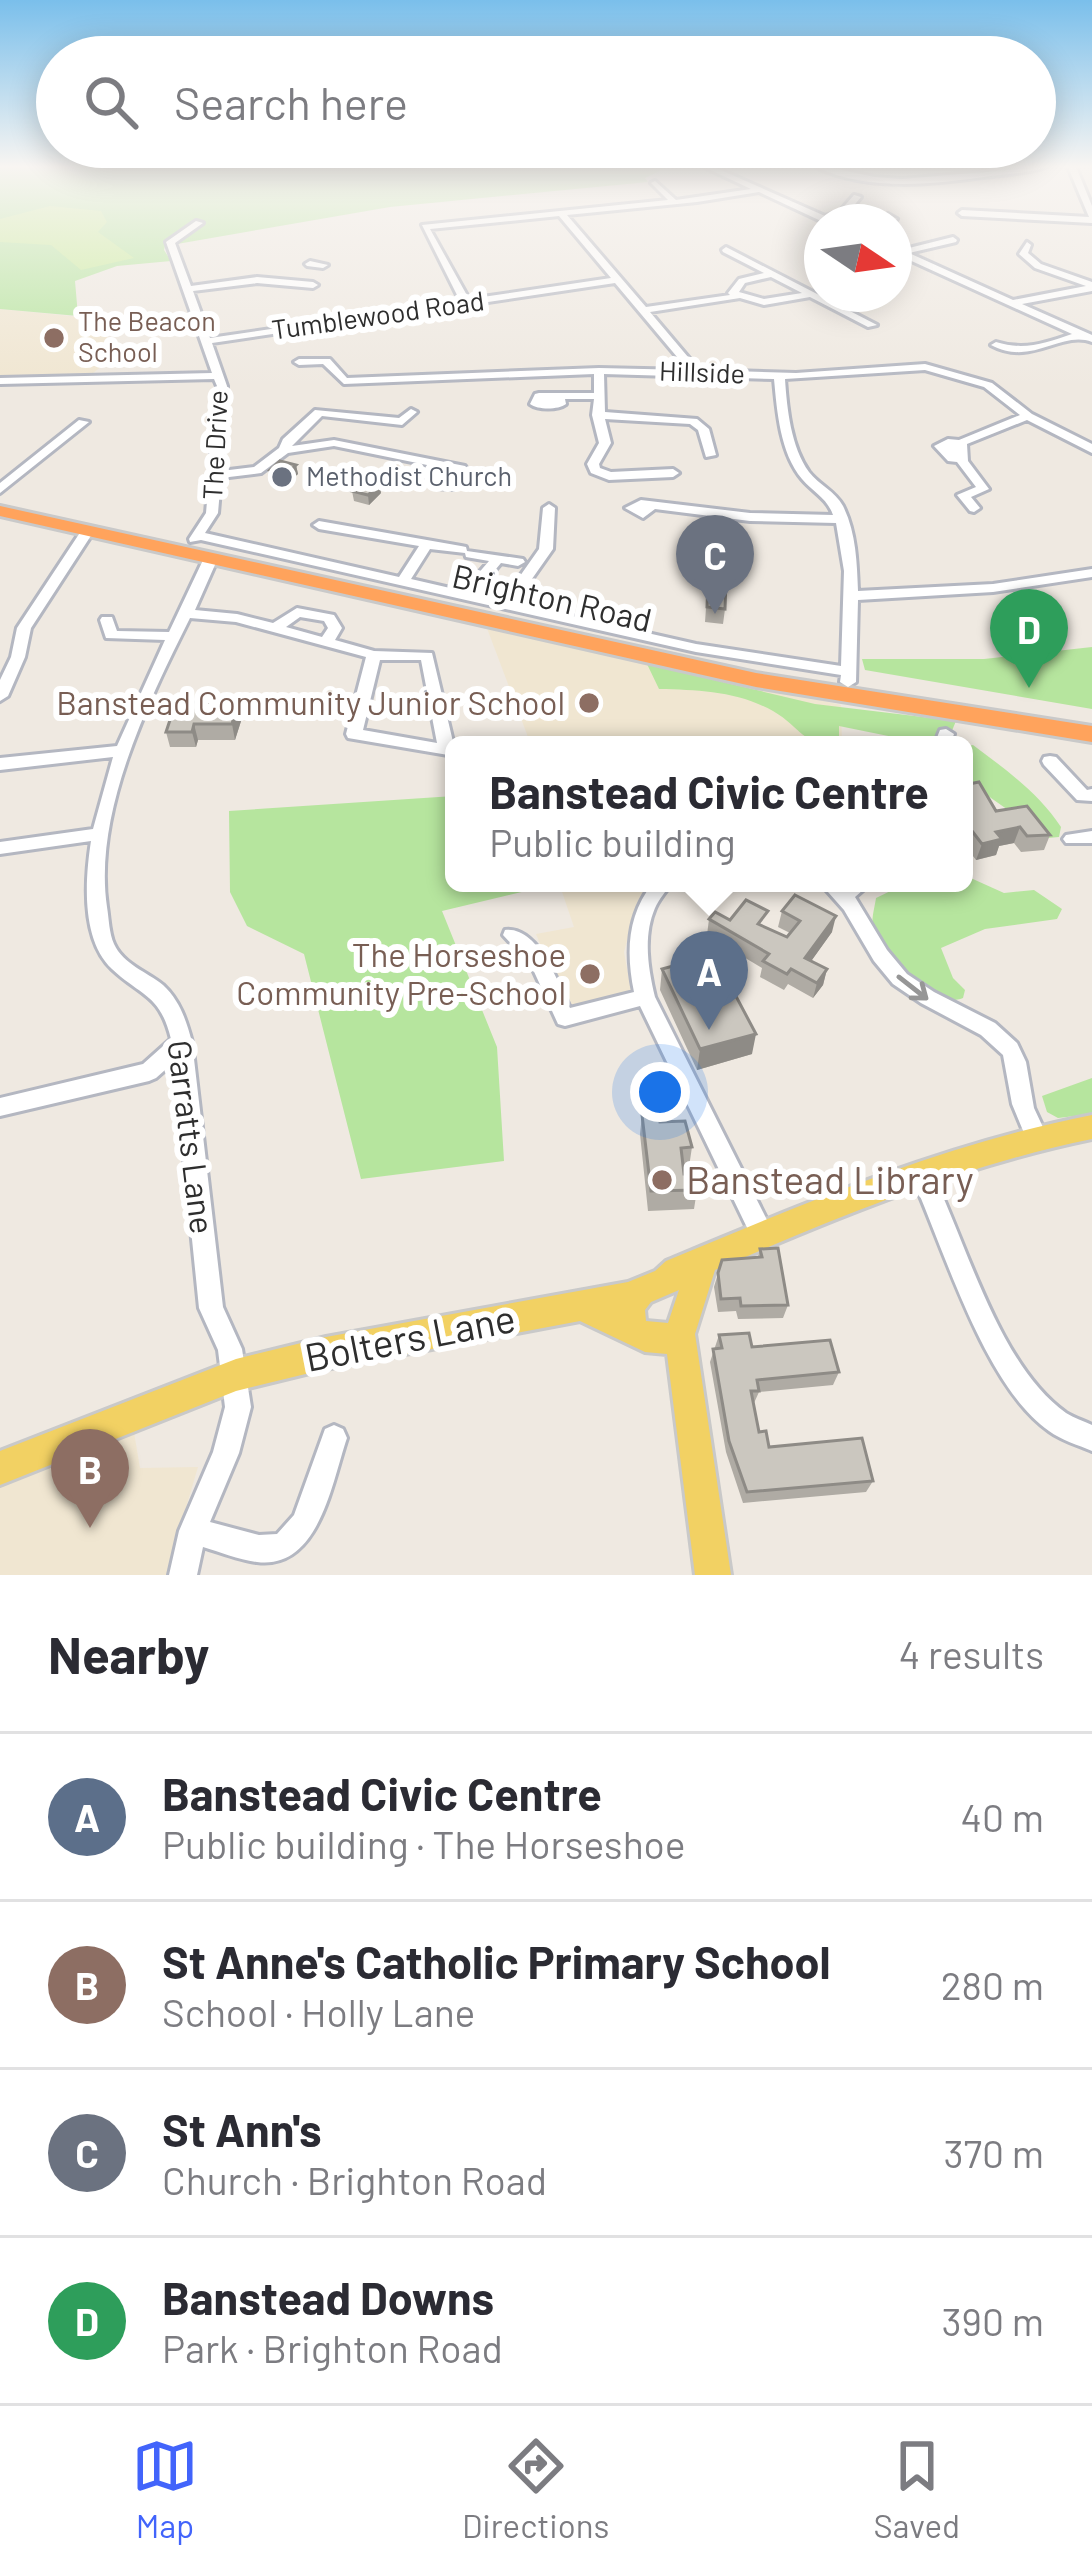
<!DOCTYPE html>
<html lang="en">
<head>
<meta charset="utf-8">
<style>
  :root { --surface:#fff; --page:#f7f7f7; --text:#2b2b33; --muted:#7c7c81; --line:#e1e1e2; --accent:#4264fb }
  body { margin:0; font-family:Barlow,sans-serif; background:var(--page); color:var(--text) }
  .compass { position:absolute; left:804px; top:204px; width:108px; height:108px; border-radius:50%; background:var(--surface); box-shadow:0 6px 30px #0003; rotate:103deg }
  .you { position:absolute; left:660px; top:1092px; width:42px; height:42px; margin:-30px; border:9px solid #fff; border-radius:50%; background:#1a73e8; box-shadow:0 0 0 18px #1a73e833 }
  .badge { display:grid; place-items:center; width:78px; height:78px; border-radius:50%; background:var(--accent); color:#fff; font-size:39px; font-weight:700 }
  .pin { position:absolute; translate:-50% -99px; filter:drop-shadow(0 3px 6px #0008) }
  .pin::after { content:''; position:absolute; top:63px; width:42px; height:36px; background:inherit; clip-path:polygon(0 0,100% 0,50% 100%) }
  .popup { position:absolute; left:445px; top:736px; width:528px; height:156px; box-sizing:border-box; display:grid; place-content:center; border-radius:18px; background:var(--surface); filter:drop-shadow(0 3px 9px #0005); font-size:39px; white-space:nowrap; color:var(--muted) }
  .popup b { font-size:45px; color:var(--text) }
  .popup::after { content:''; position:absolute; left:50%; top:100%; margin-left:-24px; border:24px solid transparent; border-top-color:var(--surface) }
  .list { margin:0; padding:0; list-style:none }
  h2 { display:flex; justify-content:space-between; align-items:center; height:156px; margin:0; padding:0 48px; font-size:51px }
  h2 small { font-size:39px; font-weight:400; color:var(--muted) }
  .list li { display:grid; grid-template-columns:78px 1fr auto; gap:36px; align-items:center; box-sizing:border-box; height:168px; padding:0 48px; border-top:3px solid var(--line) }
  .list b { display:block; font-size:45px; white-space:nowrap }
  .list p { margin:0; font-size:39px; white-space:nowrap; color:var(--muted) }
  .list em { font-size:39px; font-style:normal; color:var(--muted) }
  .icon { flex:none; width:66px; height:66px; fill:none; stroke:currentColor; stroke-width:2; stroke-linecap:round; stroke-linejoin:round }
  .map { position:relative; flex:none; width:1092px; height:1575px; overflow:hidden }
  .search { position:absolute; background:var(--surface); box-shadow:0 6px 30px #0003; left:36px; right:36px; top:36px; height:132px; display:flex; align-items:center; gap:30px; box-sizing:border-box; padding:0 42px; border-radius:66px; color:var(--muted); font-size:45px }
  .sheet { height:828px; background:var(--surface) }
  nav { display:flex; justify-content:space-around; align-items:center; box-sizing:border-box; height:168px; border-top:3px solid var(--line); background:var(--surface); font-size:33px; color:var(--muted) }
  nav a { display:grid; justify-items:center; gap:6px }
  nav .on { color:var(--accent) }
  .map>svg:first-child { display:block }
  .education { fill:#f0e6d1 }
  .green { fill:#b6e59e }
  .pitch { fill:#c9ec9a }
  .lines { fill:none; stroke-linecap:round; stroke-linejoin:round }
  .minor-casing { stroke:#b4b7c1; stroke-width:6 }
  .major-casing { stroke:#c9c9c9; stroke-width:6 }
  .highway-casing { stroke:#c9c9c9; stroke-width:6 }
  .minor { fill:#fff; fill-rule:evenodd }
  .major { fill:#f2d163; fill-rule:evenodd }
  .highway { fill:#ffa35c; fill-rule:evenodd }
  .wall { fill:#afaba4 }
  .shaded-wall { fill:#8e8b86 }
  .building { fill:#cbc7bf; stroke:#8e8b86; stroke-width:3 }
  .oneway { stroke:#969696 }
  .education-dot { fill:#8d6e63; stroke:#fff; stroke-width:4.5 }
  .worship-dot { fill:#6b7280; stroke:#fff; stroke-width:4.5 }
  .labels { text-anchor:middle; stroke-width:12; stroke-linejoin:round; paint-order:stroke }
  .far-street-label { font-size:27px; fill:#2e2e2e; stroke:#fff }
  .far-education-label { font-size:27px; fill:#785e54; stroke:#fff; text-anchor:start }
  .far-worship-label { font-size:27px; fill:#5b616d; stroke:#fff; text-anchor:start }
  .street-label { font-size:33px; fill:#2e2e2e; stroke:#fff }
  .education-label { font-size:33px; fill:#785e54; stroke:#fff; text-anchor:end }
  .near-education-label { font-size:39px; fill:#785e54; stroke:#fff; text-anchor:start }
  .near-street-label { font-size:39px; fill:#2e2e2e; stroke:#fff }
</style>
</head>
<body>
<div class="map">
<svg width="1092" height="1575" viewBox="0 0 1092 1575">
  <rect width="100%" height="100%" fill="#efe9e1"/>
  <path class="education" d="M0,309L101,319L113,357L87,378L0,377Z
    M485,623L841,705L842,745H531Z
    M559,883H650L638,900L624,952L632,996L567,1010L536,934L574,927Z
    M134,1432L140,1468L198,1467L166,1575H0V1481Z"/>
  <path class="green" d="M0,167H668L645,178L648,182L390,207L177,244L198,223L166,242L164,250L171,261L117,266L75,281L78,316L0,309Z
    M1092,647V709L865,670L862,659H984Z
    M647,664L815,704L956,721L946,745H909L908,740L839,726V745C801,745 802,728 773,711C737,691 699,690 659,689Z
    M973,745C1005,769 1039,793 1061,827L1059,837L1048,838L974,786L964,785V747Z
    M454,796V883H559L442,911L497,1047L504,1161L361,1179L304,954L247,926L230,892L229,811Z
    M964,875L1004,893L1034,890L1062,909L1057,919L985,929L941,948L953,978L965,990L963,998C930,1011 879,958 873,927C871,919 875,906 876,898L907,883H964Z
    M1092,1078V1114L1058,1118L1047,1112L1042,1096Z"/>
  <path class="pitch" d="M50,206L101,211L107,222L98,232L134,258L81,270L51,245L0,242V219Z"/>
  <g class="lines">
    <defs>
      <path id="minor" d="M704,167H714L825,216L840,211L854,195L861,197L846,215L832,219L836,222L821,221L759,192L697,202L567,215L646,307L730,295L728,293L739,279L764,273L723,252L722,250L726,247L877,325L868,327L810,297L764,305L740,298L650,312L699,370L796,373L925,364L992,383L1032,414L1092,444V453L1027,420L967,444L968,461L989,489L971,497L980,508L974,512L970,511L957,495L976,487L957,462L948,461L934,446L948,439L959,440L1020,415L984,387L925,370L785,379C787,409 791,447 809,472C819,485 835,491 843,506C856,532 857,563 858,591L993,584L1092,569V577L993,592L858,600L856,682L848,687L840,682L841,675L696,652L201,540L190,542L189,539L206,513L217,386L214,379L0,384V378L212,373L166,242L196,221L203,223L175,243L191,286L257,277L313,282L318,285L313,288L257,283L193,291L210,338L460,301L422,225L668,200L651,183L655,181L676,200L751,189ZM559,216L611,278L469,299L430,229ZM771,277L802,293L764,299L739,292L745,283ZM615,283L688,370L599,368L347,378L330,359H299L294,362L299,365L323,364L344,384L594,374V393H539L535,394L530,404C538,410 558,410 566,404L565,399H594L592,415L599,443L587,464L591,473L609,480L673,477L679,473L673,469L611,472L600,468L599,464L611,443L605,419L690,424L698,430L706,457L716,455L709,429L697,419L605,412L604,374L774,379C777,411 780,453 802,479C814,493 827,498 833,515L750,513L641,500L625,508L643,518L655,509L750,521L836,523L844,571L841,666L696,644L515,603L553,549L555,508L549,504L543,508L539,549L503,600L475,594L501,563L518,566L525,562L523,559L467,551L466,547L461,546L319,521L313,525L319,529L419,546L399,577L205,533L218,513L221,478L261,473L288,453L334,446L432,466L426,476L428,484L434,488L455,489L471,476L465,466L334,440L292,446L322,416L402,425L417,412L411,409L399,418L315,410L283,439L279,448L254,467L221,471L227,386L212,343ZM442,468L456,472L458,475L449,482L439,481L438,476ZM430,549L465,553L466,557L489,561L463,591L411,579Z
        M816,167H828L874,177L902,179L1046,167C1029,173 1009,174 991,176C934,184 869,192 816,167Z
        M1068,167H1076L1092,206V223L962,216L958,213L962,210L1089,217Z
        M888,214L897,219L893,222H881Z
        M953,237L957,240L956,242L909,253L1013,300L1086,286L1035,268L1019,254L1027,242L1031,245L1028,253L1041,264L1092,282V291L1022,304L1092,335V342C1061,330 1032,367 991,345L996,342C1024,351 1046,343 1072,334L894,253V247L901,250Z
        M813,243L822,247V254L809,246Z
        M310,261L328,265L323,268L307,266L305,264Z
        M79,420L89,422L0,493V483Z
        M88,527L94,531L31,628L25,657L8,696L0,701V680L11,657L17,628L83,528Z
        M211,554L218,558L195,610L237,614L273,623L297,608L334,615L342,628L335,640L374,651L432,653L454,746V756L348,738L346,734L366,657L236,622L190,618C149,700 93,812 107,907C109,919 109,933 114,944C123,964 147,972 163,985C180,1001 186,1020 192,1042L223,1307L242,1349L251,1407L239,1453L210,1522L259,1535L277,1534L294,1515L325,1429L334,1425L343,1429L347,1438C332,1482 319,1570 257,1562C239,1560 220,1552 203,1547L197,1575H169L179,1531L213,1452L225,1407L218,1350L199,1308L174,1062L156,1078L149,1081L0,1116V1098L143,1064L171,1039C160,994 142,997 112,969C81,940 85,880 91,841L0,854V842L93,829L113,757L0,770V758L117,746L165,640L106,638L100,620L102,617H112L117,631L169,632L204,558ZM300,617L324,621L328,628L322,637L286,627ZM380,660H421L437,743L363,730Z
        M946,729L954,734L950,745H934L940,730Z
        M1050,756L1056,757L1087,790L1092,789V801L1077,800L1044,765L1042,761L1044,757Z
        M1092,831V843H1066L1063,839L1066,835Z
        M653,883H672C666,891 659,899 655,908C643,936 648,968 655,997L770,1226L773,1234L770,1242L762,1245L754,1242L640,1006L565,1026L558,1024L531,965L503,935L505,930C538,926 559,984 570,1008L634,992C626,953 627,915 653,883Z
        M820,883H841L845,886L849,883H871L855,897L887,950L907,974L934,992L995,1023L1017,1043L1026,1062L1034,1108L1048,1138L1045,1145L1037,1148L1029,1145L1012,1104L1003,1055L981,1035L921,1003L893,984L874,961L844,910Z
        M922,1165L930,1168C966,1241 998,1365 1066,1413C1074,1418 1084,1421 1092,1425V1451C1078,1445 1061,1440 1049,1431C984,1386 944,1248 911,1175L914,1168Z"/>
      <path id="major" d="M1092,1115V1139C961,1166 837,1217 715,1270L695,1334L731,1575H695L667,1354L645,1352L580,1321L326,1369L236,1391L0,1485V1451L236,1359L326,1337L628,1282L655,1271L666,1261C805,1203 944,1144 1092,1115ZM679,1290L668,1323L646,1321L645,1310L651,1302Z"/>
      <path id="highway" d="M0,506L756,673L1092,726V742L756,687L0,516Z"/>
    </defs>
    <use href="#minor" class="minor-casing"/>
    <use href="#major" class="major-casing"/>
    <use href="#highway" class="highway-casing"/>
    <use href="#minor" class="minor"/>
    <use href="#major" class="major"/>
    <use href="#highway" class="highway"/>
  </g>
  <path class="wall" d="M296,465L298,474L287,483L271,480L270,470Z
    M352,491L381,493L369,505L354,501Z
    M708,580L725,609L723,624L705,622Z
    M238,702L242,718L235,740H198L196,747H170L166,732Z
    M964,785L996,811L1050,835L1044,850L1021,852L1014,843L999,846L996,855L976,860L966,847H964Z
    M782,911L832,932L811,961L827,969L823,985L813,998L788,984L784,990L760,977L762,968L707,935L709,919L730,920L765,927L787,937L790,933L778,927Z
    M710,950L737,983L735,993L752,1054L697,1070L660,990L662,969L681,964L683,951Z
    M642,1115L660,1122L692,1147L689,1167H683L684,1174L697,1190L694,1209L648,1211L640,1134Z
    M760,1249L788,1305L783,1318L738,1319L736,1311L718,1312L714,1287L722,1260L758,1257Z
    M719,1335L839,1372L833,1385L759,1392L754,1403L759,1432L769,1447L873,1481L866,1492L743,1503L726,1452L710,1362Z"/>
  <path class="shaded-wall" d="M296,465L298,474L287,483L286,474Z
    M380,484L381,493L369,505L368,495Z
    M238,702L242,718L235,740L232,724Z
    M194,724L198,740L196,747L192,732Z
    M1020,827L1014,843L999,846L996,855L976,860L982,844L996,832Z
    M972,831L966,847H964L966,832Z
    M836,916L832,932L802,974L805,958Z
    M827,969L823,985L813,998L817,983Z
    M756,1034L752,1054L697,1070L700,1049Z"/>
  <path class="building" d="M280,461L296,465L286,474L270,470Z
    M365,480L380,484L368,495L352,491Z
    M708,580L726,581L725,609L707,607Z
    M176,702H238L232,724H194L192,732H166Z
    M979,782L996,811L1027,806L1050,835L1027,836L1020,827L996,832L1002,839L982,844L972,831L966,832L964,830V785Z
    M795,895L836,916L805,958L827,969L817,983L791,969L787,974L763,961L769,954L709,919L715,912L730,920L746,900L768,911L758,924L787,937L800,921L782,911Z
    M707,945L710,950L718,948L737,983L730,985L756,1034L700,1049L662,969L688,962L683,951Z
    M659,1114L660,1122L685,1121L692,1147L681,1148L684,1174H695L697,1190L651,1191L642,1115Z
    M778,1248L788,1305L741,1306L740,1298L721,1299L718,1273L722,1260L762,1257L760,1249Z
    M749,1333L752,1347L830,1340L839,1372L757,1380L759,1391H751L759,1432L766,1431L769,1447L862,1438L873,1481L747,1492L729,1441L713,1349L722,1348L719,1335Z"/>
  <defs><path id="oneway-shaft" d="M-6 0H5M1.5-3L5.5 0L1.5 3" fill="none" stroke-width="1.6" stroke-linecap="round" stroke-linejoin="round" transform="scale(3)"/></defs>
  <use class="oneway" href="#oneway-shaft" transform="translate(913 988) rotate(38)"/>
  <linearGradient id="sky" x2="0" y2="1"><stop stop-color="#7abfeb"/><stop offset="0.43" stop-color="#f8f5f2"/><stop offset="1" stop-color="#f8f5f2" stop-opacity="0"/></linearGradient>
  <rect width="1092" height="387" fill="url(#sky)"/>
  <g class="education-dot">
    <circle cx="54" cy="338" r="12"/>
    <circle cx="589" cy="703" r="12"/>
    <circle cx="590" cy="974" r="12"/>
    <circle cx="662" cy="1180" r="12"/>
  </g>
  <circle class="worship-dot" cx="282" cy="477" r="12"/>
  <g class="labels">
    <g class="far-street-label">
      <text transform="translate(378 316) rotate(-8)" y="9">Tumblewood Road</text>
      <text transform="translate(702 373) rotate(2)" y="9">Hillside</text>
      <text transform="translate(216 445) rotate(-87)" y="9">The Drive</text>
    </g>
    <g class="far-education-label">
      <text x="78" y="331">The Beacon<tspan x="78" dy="31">School</tspan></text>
    </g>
    <g class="far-worship-label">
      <text x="306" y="486">Methodist Church</text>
    </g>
    <g class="street-label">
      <text transform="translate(552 598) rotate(13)" y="12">Brighton Road</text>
      <text transform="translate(191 1137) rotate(83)" y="12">Garratts Lane</text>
    </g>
    <g class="education-label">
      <text x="565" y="715">Banstead Community Junior School</text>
      <text x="566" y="967">The Horseshoe<tspan x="566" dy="38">Community Pre-School</tspan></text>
    </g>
    <g class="near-education-label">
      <text x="686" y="1194">Banstead Library</text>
    </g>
    <g class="near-street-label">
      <text transform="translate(410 1338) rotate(-11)" y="14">Bolters Lane</text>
    </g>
  </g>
</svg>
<svg class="compass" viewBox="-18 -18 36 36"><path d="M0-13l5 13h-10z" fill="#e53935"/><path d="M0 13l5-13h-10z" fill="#7c7c81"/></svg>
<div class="you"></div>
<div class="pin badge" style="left:709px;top:1030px;background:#5c6f8a">A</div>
<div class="popup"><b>Banstead Civic Centre</b>Public building</div>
<div class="pin badge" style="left:90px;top:1528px;background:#8d6e63">B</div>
<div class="pin badge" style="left:715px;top:614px;background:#6b7280">C</div>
<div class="pin badge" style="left:1029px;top:688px;background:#2e9e5b">D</div>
<div class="search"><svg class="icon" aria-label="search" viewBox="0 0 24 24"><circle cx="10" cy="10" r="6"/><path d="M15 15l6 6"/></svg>Search here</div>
</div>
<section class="sheet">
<h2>Nearby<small>4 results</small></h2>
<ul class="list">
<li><span class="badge" style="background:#5c6f8a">A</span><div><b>Banstead Civic Centre</b><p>Public building · The Horseshoe</p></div><em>40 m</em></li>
<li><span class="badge" style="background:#8d6e63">B</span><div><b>St Anne's Catholic Primary School</b><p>School · Holly Lane</p></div><em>280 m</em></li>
<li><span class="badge" style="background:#6b7280">C</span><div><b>St Ann's</b><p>Church · Brighton Road</p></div><em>370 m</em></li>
<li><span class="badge" style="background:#2e9e5b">D</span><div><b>Banstead Downs</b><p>Park · Brighton Road</p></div><em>390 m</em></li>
</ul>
</section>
<nav>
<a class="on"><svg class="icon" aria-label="map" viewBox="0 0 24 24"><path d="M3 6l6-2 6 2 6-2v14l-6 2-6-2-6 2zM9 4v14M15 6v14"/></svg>Map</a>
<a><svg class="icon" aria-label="directions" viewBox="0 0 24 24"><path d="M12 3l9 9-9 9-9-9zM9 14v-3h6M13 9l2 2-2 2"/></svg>Directions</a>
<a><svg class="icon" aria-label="saved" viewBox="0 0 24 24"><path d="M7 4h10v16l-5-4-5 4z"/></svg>Saved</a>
</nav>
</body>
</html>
